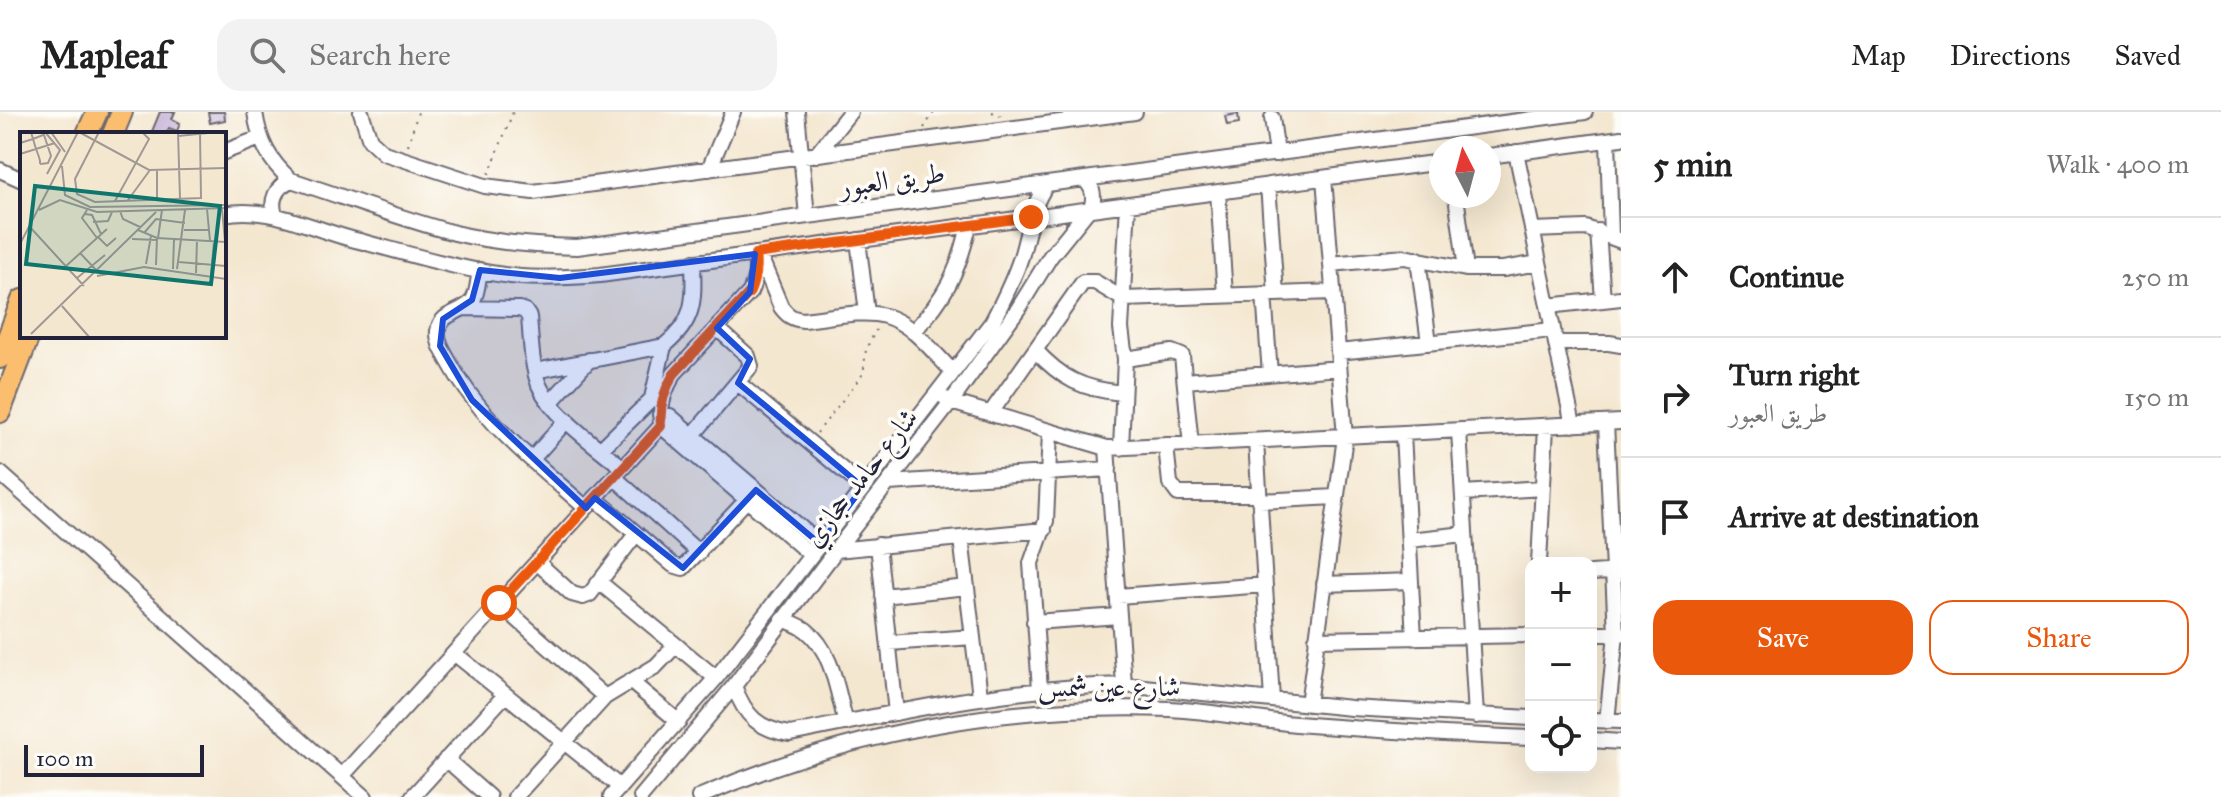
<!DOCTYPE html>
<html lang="en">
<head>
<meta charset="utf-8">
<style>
  :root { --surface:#fff; --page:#f2f2f2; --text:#222; --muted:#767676; --line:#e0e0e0; --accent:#ea580c }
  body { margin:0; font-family:"IM FELL Great Primer",Amiri,serif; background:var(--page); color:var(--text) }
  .controls { position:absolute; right:24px; bottom:24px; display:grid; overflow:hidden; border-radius:16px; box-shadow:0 8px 32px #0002 }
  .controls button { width:72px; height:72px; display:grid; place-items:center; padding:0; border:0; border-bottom:2px solid var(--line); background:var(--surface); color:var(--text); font:40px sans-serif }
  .compass { position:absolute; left:1429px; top:24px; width:72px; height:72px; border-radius:50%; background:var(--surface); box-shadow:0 8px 32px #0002; rotate:354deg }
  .scale { position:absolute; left:24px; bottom:20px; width:180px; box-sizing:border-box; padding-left:8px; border:4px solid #22223b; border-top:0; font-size:22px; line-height:28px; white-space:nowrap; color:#22223b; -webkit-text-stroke:6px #fdfcf7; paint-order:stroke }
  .stop { position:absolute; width:24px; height:24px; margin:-18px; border:6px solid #ea580c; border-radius:50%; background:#fff }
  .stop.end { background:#ea580c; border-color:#fff; box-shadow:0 2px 8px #0008 }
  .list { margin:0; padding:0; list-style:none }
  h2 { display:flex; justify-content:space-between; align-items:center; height:104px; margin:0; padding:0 32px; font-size:34px }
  h2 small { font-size:26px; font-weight:400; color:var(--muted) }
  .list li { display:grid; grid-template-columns:52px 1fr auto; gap:24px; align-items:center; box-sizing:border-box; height:120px; padding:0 32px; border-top:2px solid var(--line) }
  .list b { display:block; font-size:30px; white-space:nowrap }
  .list p { margin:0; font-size:26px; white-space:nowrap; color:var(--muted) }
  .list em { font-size:26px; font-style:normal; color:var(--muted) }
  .actions { display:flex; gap:16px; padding:24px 32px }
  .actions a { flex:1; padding:18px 0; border:2px solid var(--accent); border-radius:24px; text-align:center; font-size:28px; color:var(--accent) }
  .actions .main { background:var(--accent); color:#fff }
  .icon { flex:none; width:44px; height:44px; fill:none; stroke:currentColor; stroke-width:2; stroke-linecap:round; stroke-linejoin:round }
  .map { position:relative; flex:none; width:1621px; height:685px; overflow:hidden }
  header { display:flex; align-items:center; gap:48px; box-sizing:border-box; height:112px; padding:0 40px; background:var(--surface); border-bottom:2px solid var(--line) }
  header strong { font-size:38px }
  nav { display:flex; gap:44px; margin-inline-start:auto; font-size:28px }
  .search { width:560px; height:72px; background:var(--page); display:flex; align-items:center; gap:20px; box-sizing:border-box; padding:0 28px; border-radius:24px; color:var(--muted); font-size:30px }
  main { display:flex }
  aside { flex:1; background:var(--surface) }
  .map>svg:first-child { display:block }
  .building { fill:#c2afd7 }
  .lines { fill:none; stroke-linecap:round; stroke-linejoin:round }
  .minor-casing { stroke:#6c676f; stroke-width:18 }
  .highway-casing { stroke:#6c676f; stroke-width:24 }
  .path { stroke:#6c676f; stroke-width:2; stroke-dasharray:2 6; stroke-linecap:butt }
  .minor { stroke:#fff; stroke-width:14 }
  .highway { stroke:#fbbe6e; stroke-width:20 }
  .route { stroke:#ea580c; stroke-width:10 }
  .marked { fill:#1d4ed8; fill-opacity:0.2; stroke:#1d4ed8; stroke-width:6; stroke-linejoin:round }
  .labels { text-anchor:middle; stroke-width:7; stroke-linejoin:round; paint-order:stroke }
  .street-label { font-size:28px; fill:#22223b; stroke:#fdfcf7 }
  .inset-road { fill:none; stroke:#a09894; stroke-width:2 }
  .view { fill:#0f766e; fill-opacity:0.15; stroke:#0f766e; stroke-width:4 }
  .inset-edge { fill:none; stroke:#22223b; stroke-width:4 }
</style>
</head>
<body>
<header>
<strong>Mapleaf</strong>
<div class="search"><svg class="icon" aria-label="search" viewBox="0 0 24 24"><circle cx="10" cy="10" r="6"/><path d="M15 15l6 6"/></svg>Search here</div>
<nav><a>Map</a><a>Directions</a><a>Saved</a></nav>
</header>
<main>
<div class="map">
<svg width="1621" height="685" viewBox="0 0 1621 685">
  <rect width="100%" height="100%" fill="#fdfcf7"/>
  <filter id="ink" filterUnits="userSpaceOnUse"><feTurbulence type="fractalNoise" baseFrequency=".0125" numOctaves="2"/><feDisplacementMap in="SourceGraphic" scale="16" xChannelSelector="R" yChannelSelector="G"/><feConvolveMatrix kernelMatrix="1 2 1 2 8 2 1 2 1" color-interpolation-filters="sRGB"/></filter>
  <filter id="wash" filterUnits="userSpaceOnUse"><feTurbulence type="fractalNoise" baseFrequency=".006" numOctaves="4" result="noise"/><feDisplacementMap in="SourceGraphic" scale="32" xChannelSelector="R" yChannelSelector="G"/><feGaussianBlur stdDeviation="1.8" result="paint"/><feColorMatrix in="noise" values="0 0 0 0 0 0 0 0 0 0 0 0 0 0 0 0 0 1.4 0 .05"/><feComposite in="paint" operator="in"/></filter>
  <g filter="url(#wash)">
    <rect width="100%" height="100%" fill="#f4e7d0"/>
    <g id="blocks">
      <path class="building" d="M160,0H175L172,7L180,11L177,19L169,16L166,22H151Z
        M208,0H224L225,8L210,11Z
        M1238,2L1239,11L1227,13L1225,4Z"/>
    </g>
  </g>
  <g filter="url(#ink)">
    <use href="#blocks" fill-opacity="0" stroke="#6c676f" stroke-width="2"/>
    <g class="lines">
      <defs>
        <path id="minor" d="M255,0C259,29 269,49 291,68C344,85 401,107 455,121C495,131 536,134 577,135L1585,0
          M361,0L370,28L384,41L485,74L533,80L1135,0
          M797,0L807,104
          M1272,6L1277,42
          M1608,28L1611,125
          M224,40L260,26
          M1516,40L1573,313
          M816,43L850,0
          M1489,44L1621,26
          M709,57L733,0
          M0,58L22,68
          M1268,73L1276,182
          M1218,80L1225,183
          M1456,84L1466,157
          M224,102C266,93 308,115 348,126C403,140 465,160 521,165C548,167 574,165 600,163L1441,50
          M275,103C270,88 276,75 291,68
          M1532,118L1586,116L1621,129
          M1598,119L1603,188
          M858,128L867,201
          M755,142C757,157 756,167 750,180L674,262C664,278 659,295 661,314L811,443
          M759,142L781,195C787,203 792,207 803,208C827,206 862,197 885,204C913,212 934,241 953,260
          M1418,147L1429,231
          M1331,152L1404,145L1466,157H1503L1539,151
          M480,158C478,167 478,180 473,188C463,202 441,199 438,219C437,230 443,239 448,248C481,310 535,350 586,396
          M1264,182L1270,262
          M1548,194L1621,186
          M463,196L519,197L525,199L529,205C531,227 531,252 539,273C552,304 597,334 623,356
          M913,220C945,186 959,159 969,113
          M1556,231H1609L1621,233
          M1035,238C1062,267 1082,277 1122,281
          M1338,240L1553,218
          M1125,247L1172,240L1182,244L1191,333
          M535,259L664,234C696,208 694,188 693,150
          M1185,269L1339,256
          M738,271L863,375
          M652,286L664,234
          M946,287L951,290L1107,336L1621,310
          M550,291L589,248
          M990,302L1083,170H1095L1123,187L1333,180
          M660,303L670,304L820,432
          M1606,311L1616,522L1607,609
          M1459,319L1476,604
          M1403,322L1414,526
          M693,323L751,254L748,244L717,216
          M1256,329L1272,588
          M1166,334L1170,371L1178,382H1259
          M1107,336L1124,573
          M1121,336L1125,247L1121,216L1128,92
          M601,337L666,273
          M532,347L567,308
          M0,361L365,685
          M614,365L699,441
          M889,371L1109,357
          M1463,381L1543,376
          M595,386L673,453L683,456L756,378
          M1259,389L1335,385
          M961,426L980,584
          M1409,428L1465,422
          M878,433L896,601
          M836,438L1044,418
          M537,450L572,482L583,485L590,482L636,422
          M1539,451L1546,314
          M1591,461L1621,459
          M599,470L716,566
          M1324,472L1411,469
          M883,484L967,475
          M1118,484L1265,473
          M499,491L605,585
          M783,507C790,510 799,513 806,518C833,539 837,579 846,611
          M1034,510L1119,504
          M1591,522H1621
          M1316,527L1531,523
          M889,531L973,525
          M454,541L620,675
          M630,569L679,610
          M734,574C745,604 758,617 790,622C903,599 1008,575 1124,573L1351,596L1531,606
          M1040,577L1031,451L1046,409L1050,320
          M1308,592L1345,325L1324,66
          M1591,608L1621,609
          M1591,628L1621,630
          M446,647L489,685
          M342,664L670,304
          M412,685L505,583
          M515,685L605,585L656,554L676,533
          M611,685L716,566L992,210C1003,189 1014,167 1021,145C1029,119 1031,94 1047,72
          M641,685L734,574L836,438L951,290L1018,197L1050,145L1092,93C1095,82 1092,74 1084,67
          M699,685C847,620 1008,591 1170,597C1212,599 1254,608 1296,612C1374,618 1452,623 1531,626"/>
        <path id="highway" d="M87,22L97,0
          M113,22L122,0
          M0,246L22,188
          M0,300L29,224"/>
      </defs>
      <use href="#minor" class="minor-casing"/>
      <use href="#highway" class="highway-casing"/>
      <path class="path" d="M992,0L1002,4
        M924,16L934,0
        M408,33L418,0
        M489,62L513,0
        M817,321L862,263L864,256L866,237L876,218"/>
      <use href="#minor" class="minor"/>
      <use href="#highway" class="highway"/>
    </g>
  </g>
  <g class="lines" filter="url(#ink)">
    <path class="route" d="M499,491L661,314C659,295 664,278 674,262L750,180C755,167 757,157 755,142L1031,105"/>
  </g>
  <path class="marked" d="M755,142L750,180L717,216L750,247L738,271L863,375L820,432L756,378L683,456L595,386L586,396L472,288L440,234L443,207L472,188L480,158L560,166Z"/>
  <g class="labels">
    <g class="street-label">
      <text transform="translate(892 67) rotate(-8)" y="10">طريق العبور</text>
      <text transform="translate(860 365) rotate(-52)" y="10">شارع حامد حجازي</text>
      <text x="1109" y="584">شارع عين شمس</text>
    </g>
  </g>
  <g transform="translate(20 20)">
    <rect width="206" height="206" fill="#f4e7d0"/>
    <path class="inset-road" d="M25,0L40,18L27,42M31,0L45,20M59,0L129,38L206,36M79,0L55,47L57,62L75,70L181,66L180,0M158,0L160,67M158,4L188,1M0,11L13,7L23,3H24L31,24L28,31L21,32L20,31V29L19,25L16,17L13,7L11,0M0,22L35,11M42,34L45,63L70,75L206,73M137,38V68M108,68L130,38M95,69L129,7L122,0M187,77L190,109M202,77L205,109M19,78L40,68L77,80L206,76M67,78L62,86L77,106M100,79L103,87L120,95M65,82L72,83L81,102M73,90L88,89L92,80M9,94L64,154M118,98L137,106L206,110M164,98H189M124,101L136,87L165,91M78,105L87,114L96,106M138,106L142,78M112,107L137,108M0,112L58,0M60,121L77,139M159,130L206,134M126,132L131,104M136,133L137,106M46,134L87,97M153,137L154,107M157,137L165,78M176,141L177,108M191,143L194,109M77,144L124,135L206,147M57,146L85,123M42,174L70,206M11,202L136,80"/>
    <path class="view" d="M15,54L200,74L191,152L6,132Z"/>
    <rect width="206" height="206" class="inset-edge"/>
  </g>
</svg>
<div class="controls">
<button>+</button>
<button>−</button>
<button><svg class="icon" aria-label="locate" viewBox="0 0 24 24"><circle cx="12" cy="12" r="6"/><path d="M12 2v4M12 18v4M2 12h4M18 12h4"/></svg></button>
</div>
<svg class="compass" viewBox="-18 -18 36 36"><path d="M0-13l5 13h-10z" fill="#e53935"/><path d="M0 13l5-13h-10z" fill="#767676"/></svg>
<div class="scale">100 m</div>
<div class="stop" style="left:499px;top:491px"></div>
<div class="stop end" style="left:1031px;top:105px"></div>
</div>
<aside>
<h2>5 min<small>Walk · 400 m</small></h2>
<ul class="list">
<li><svg class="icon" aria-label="ahead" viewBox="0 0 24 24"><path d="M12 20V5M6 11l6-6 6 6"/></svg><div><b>Continue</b></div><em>250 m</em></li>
<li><svg class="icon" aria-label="right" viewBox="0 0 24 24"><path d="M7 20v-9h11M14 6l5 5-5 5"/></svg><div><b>Turn right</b><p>طريق العبور</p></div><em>150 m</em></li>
<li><svg class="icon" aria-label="arrive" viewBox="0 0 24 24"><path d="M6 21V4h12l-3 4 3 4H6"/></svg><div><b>Arrive at destination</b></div></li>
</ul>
<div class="actions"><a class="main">Save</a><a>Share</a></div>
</aside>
</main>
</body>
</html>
